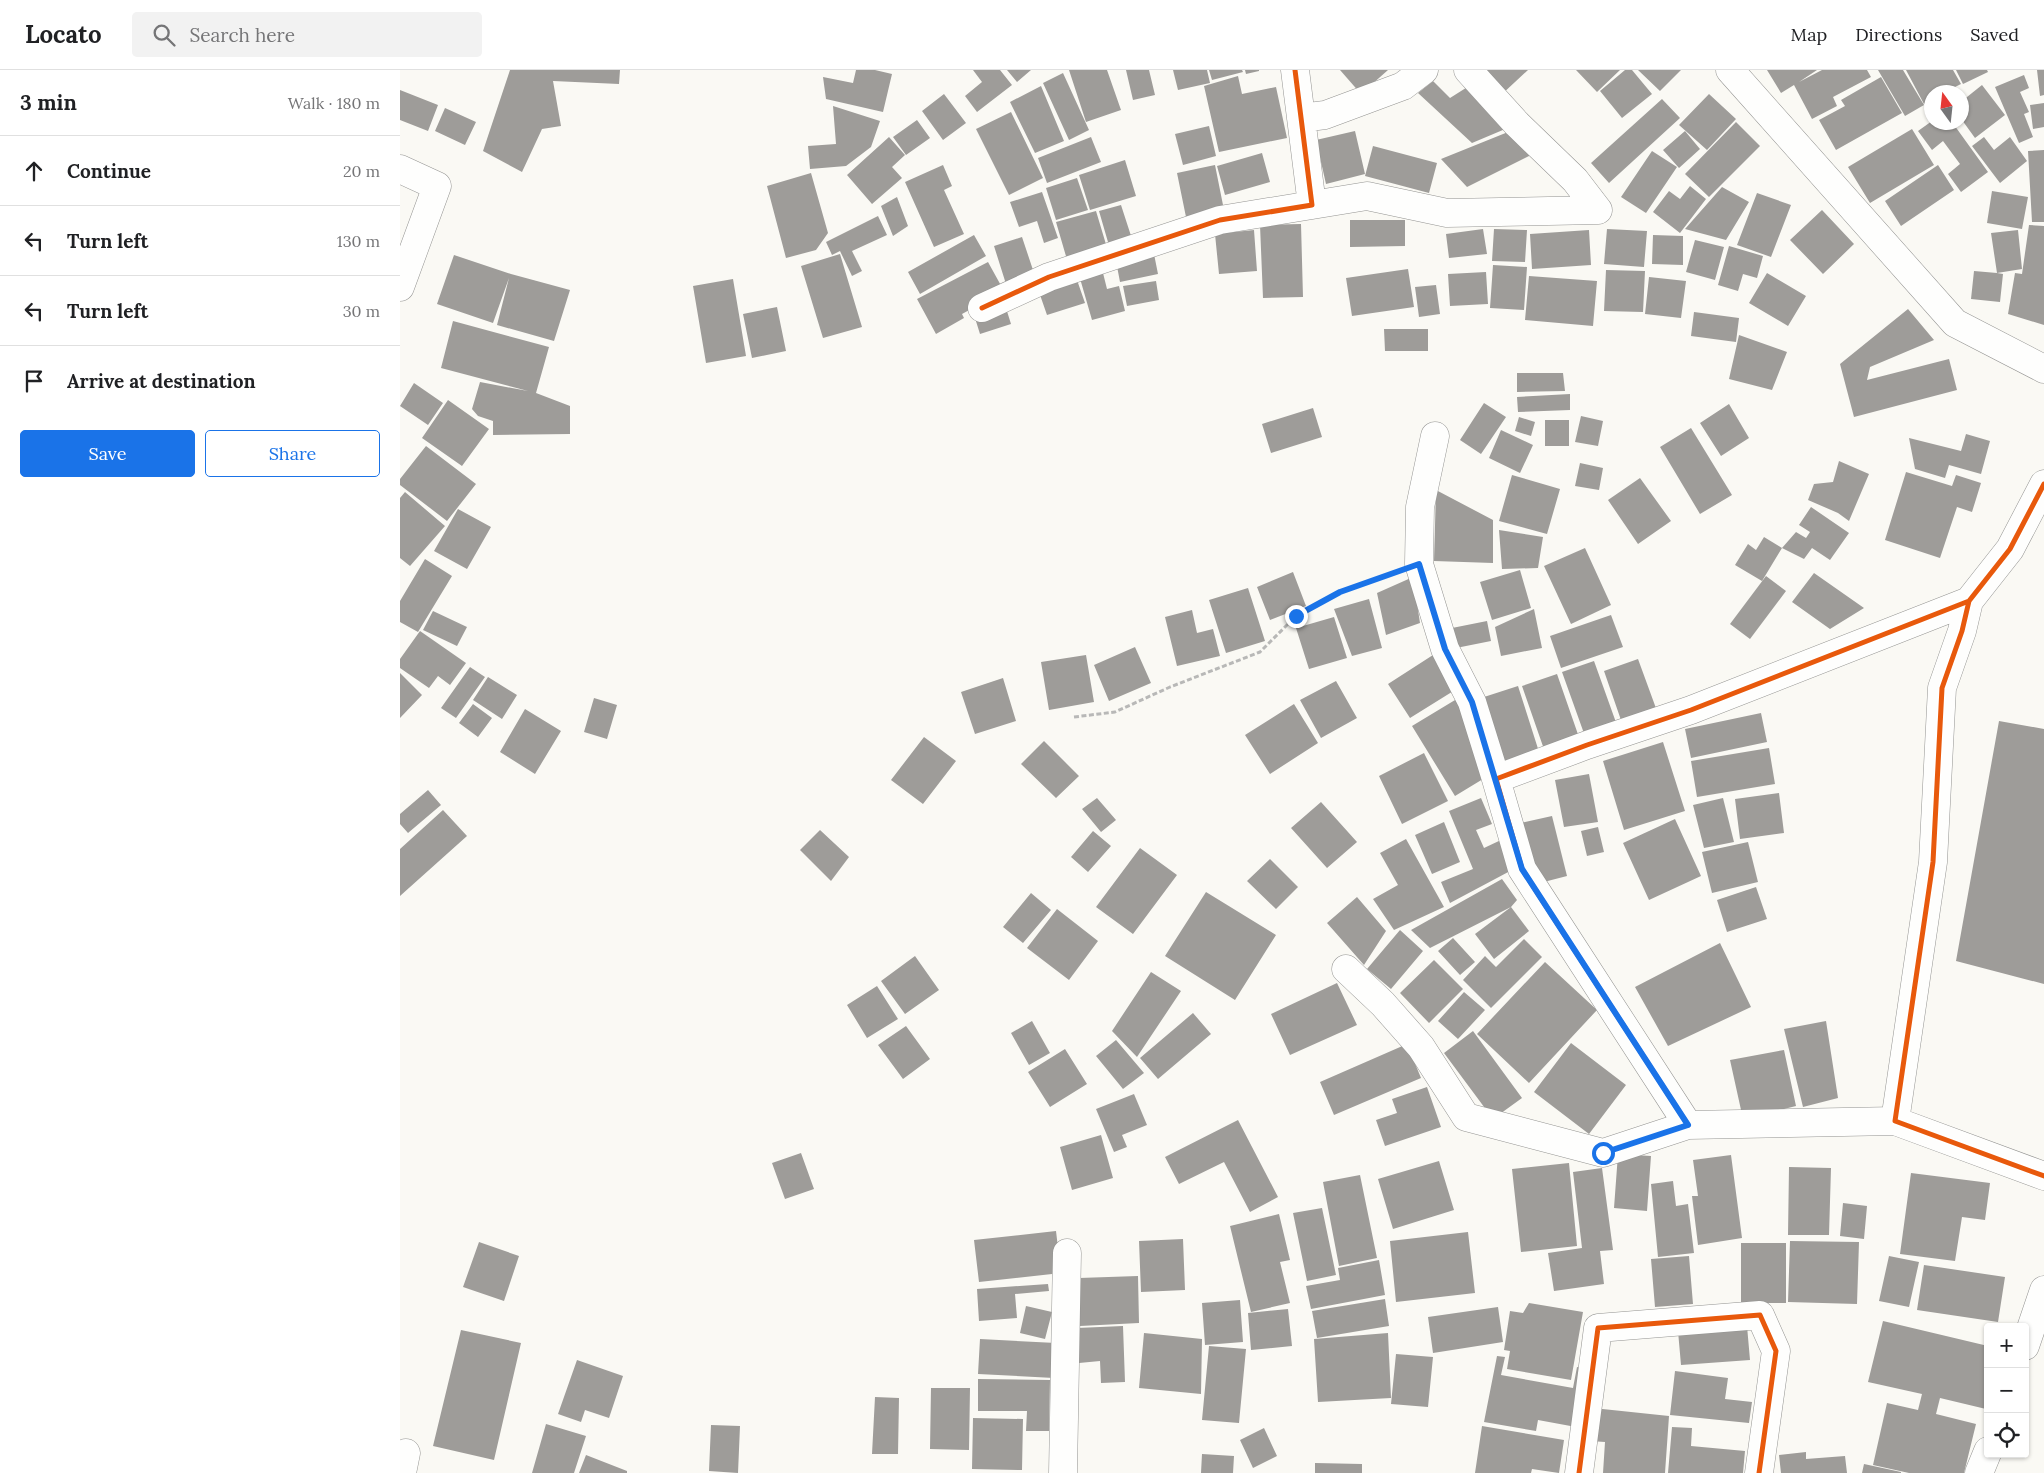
<!DOCTYPE html>
<html lang="en">
<head>
<meta charset="utf-8">
<style>
  :root { --surface:#fff; --page:#f2f2f2; --text:#202124; --muted:#757577; --line:#e0e0e0; --accent:#1a73e8 }
  body { margin:0; font-family:Lora,serif; background:var(--page); color:var(--text) }
  .controls { position:absolute; right:15px; bottom:15px; display:grid; overflow:hidden; border-radius:5px; box-shadow:0 1px 4px #0004 }
  .controls button { width:45px; height:45px; display:grid; place-items:center; padding:0; border:0; border-bottom:1px solid var(--line); background:var(--surface); color:var(--text); font:25px sans-serif }
  .compass { position:absolute; left:1524px; top:15px; width:45px; height:45px; border-radius:50%; background:var(--surface); box-shadow:0 1px 4px #0004; rotate:345deg }
  .stop { position:absolute; width:15px; height:15px; margin:-11px; border:4px solid #1a73e8; border-radius:50%; background:#fff }
  .stop.end { background:#1a73e8; border-color:#fff; box-shadow:0 1px 5px #0008 }
  .list { margin:0; padding:0; list-style:none }
  h2 { display:flex; justify-content:space-between; align-items:center; height:65px; margin:0; padding:0 20px; font-size:21px }
  h2 small { font-size:16px; font-weight:400; color:var(--muted) }
  .list li { display:grid; grid-template-columns:32px 1fr auto; gap:15px; align-items:center; box-sizing:border-box; height:70px; padding:0 20px; border-top:1px solid var(--line) }
  .list b { display:block; font-size:19px; white-space:nowrap }
  .list em { font-size:16px; font-style:normal; color:var(--muted) }
  .actions { display:flex; gap:10px; padding:15px 20px }
  .actions a { flex:1; padding:11px 0; border:1px solid var(--accent); border-radius:5px; text-align:center; font-size:18px; color:var(--accent) }
  .actions .main { background:var(--accent); color:#fff }
  .icon { flex:none; width:28px; height:28px; fill:none; stroke:currentColor; stroke-width:2; stroke-linecap:round; stroke-linejoin:round }
  .map { position:relative; flex:none; width:1644px; height:1403px; overflow:hidden }
  header { display:flex; align-items:center; gap:30px; box-sizing:border-box; height:70px; padding:0 25px; background:var(--surface); border-bottom:1px solid var(--line) }
  header strong { font-size:24px }
  nav { display:flex; gap:28px; margin-inline-start:auto; font-size:18px }
  .search { width:350px; height:45px; background:var(--page); display:flex; align-items:center; gap:12px; box-sizing:border-box; padding:0 18px; border-radius:5px; color:var(--muted); font-size:19px }
  main { display:flex }
  aside { flex:1; background:var(--surface) }
  .map>svg:first-child { display:block }
  .building { fill:#9e9c99 }
  .lines { fill:none; stroke-linecap:round; stroke-linejoin:round }
  .minor-casing { stroke:#949492; stroke-width:29 }
  .path { stroke:#b8b8b7; stroke-width:3; stroke-dasharray:5 2.5; stroke-linecap:butt }
  .minor { stroke:#fefefd; stroke-width:28 }
  .cycleway-casing { stroke:#fff; stroke-width:8 }
  .cycleway { stroke:#e8590c; stroke-width:5 }
  .route { stroke:#1a73e8; stroke-width:6 }
</style>
</head>
<body>
<header>
<strong>Locato</strong>
<div class="search"><svg class="icon" aria-label="search" viewBox="0 0 24 24"><circle cx="10" cy="10" r="6"/><path d="M15 15l6 6"/></svg>Search here</div>
<nav><a>Map</a><a>Directions</a><a>Saved</a></nav>
</header>
<main>
<aside>
<h2>3 min<small>Walk · 180 m</small></h2>
<ul class="list">
<li><svg class="icon" aria-label="ahead" viewBox="0 0 24 24"><path d="M12 20V5M6 11l6-6 6 6"/></svg><div><b>Continue</b></div><em>20 m</em></li>
<li><svg class="icon" aria-label="left" viewBox="0 0 24 24"><path d="M17 20v-9H6M10 6l-5 5 5 5"/></svg><div><b>Turn left</b></div><em>130 m</em></li>
<li><svg class="icon" aria-label="left" viewBox="0 0 24 24"><path d="M17 20v-9H6M10 6l-5 5 5 5"/></svg><div><b>Turn left</b></div><em>30 m</em></li>
<li><svg class="icon" aria-label="arrive" viewBox="0 0 24 24"><path d="M6 21V4h12l-3 4 3 4H6"/></svg><div><b>Arrive at destination</b></div></li>
</ul>
<div class="actions"><a class="main">Save</a><a>Share</a></div>
</aside>
<div class="map">
<svg width="1644" height="1403" viewBox="0 0 1644 1403">
  <rect width="100%" height="100%" fill="#faf9f4"/>
  <path class="building" d="M110,0H220L219,14L153,11L161,56L142,59L122,102L83,81Z
    M456,0H475L492,4L483,42L426,29L423,7L453,13Z
    M573,0H600L612,15L577,42L565,26L582,12Z
    M607,0H631L617,12Z
    M669,0H707L721,40L686,52Z
    M726,0H749L755,25L733,30Z
    M773,0H807L810,13L778,20Z
    M809,0H842L843,2L812,10Z
    M845,0H859V1L846,4Z
    M940,0H988L961,24Z
    M1076,0H1128L1100,26Z
    M1176,0H1220L1197,22Z
    M1225,0H1232L1252,24L1222,48L1200,21Z
    M1238,0H1281L1260,21Z
    M1367,0H1417L1399,12L1422,0H1467L1471,7L1433,27L1437,36L1412,49L1394,15L1381,23Z
    M1478,0H1503L1524,35L1505,46Z
    M1506,0H1553L1561,14L1545,22H1532V30L1524,34Z
    M1556,0H1587L1588,2L1563,14Z
    M1637,0H1644V25L1640,26Z
    M663,3L689,60L669,70L643,13Z
    M1624,5L1629,18L1620,22L1629,42L1624,44L1633,67L1619,73L1595,17Z
    M838,6L842,24L876,17L887,68L819,82L804,16Z
    M1481,7L1502,43L1436,80L1419,50L1445,36L1441,30Z
    M1033,11L1050,28L1069,16L1110,57L1072,73L1018,23Z
    M1582,15L1605,45L1575,68L1562,50V31Z
    M641,16L664,71L635,83L610,32Z
    M0,20L38,35L28,61L0,50Z
    M544,24L566,53L543,70L522,41Z
    M1309,24L1336,49L1307,80L1279,55Z
    M1262,29L1280,48L1209,113L1191,93Z
    M1644,33V57L1633,59L1630,35Z
    M433,36L480,51L471,77L446,96L410,99L408,76L436,74Z
    M45,38L76,52L65,75L35,61Z
    M611,42L643,108L609,125L576,59Z
    M517,50L530,68L506,85L493,67Z
    M1532,51L1552,52L1588,102L1561,122L1548,104L1560,94L1543,71L1532,80L1518,61Z
    M1336,52L1360,76L1309,127L1285,104Z
    M809,56L816,86L783,95L775,64Z
    M1512,59L1534,95L1470,133L1448,97Z
    M1113,60L1135,83L1067,117L1041,89Z
    M955,61L965,104L926,114L916,70Z
    M1285,61L1300,79L1279,98L1263,80Z
    M489,67L505,85L492,97L502,108L472,134L447,105Z
    M691,67L701,92L647,113L638,88Z
    M1584,67L1594,80L1610,67L1627,91L1600,113L1572,76Z
    M973,76L1037,93L1029,123L965,106Z
    M1644,80V152H1632L1628,81Z
    M1252,81L1277,97L1246,143L1221,127Z
    M862,83L870,112L825,125L817,96Z
    M725,90L736,126L690,140L679,105Z
    M543,95L552,116L544,120L564,164L534,177L505,112Z
    M815,95L824,140L786,147L777,103Z
    M1538,95L1554,120L1501,156L1485,131Z
    M411,103L428,163L416,180L386,188L367,116Z
    M677,108L688,140L656,150L646,118Z
    M1290,116L1306,129L1280,163L1253,142L1269,121L1280,129Z
    M1322,117L1349,132L1326,170L1285,159Z
    M1592,121L1628,127L1622,159L1587,153Z
    M642,122L658,168L644,173L637,151L619,157L610,132Z
    M1357,123L1391,135L1371,187L1337,175Z
    M497,127L508,156L493,166L481,136Z
    M721,135L733,172L710,179L699,141Z
    M1422,140L1454,174L1423,204L1390,170Z
    M696,141L708,181L668,193L656,152Z
    M478,146L487,165L452,181L462,201L452,206L440,181L432,185L426,172Z
    M950,150H1005V176L950,177Z
    M901,154L903,227L863,228L860,155Z
    M1629,155L1644,156V255L1608,244L1615,203L1622,204Z
    M1083,159L1087,184L1049,188L1046,164Z
    M1094,159L1127,160L1125,192L1092,191Z
    M1207,159L1247,161L1244,197L1204,194Z
    M854,160L857,201L819,204L815,164Z
    M1189,160L1191,195L1132,199L1130,164Z
    M1618,160L1622,199L1597,203L1603,204L1600,232L1571,229L1574,201L1597,203L1591,163Z
    M574,165L586,186L520,224L508,202Z
    M1253,165L1283,166V195L1252,194Z
    M622,167L635,206L606,214L594,176Z
    M1295,170L1324,177L1315,210L1286,202Z
    M1329,176L1363,186L1357,208L1343,204L1338,221L1318,215Z
    M440,184L462,257L423,268L401,196Z
    M754,184L758,204L720,212L716,191Z
    M54,185L111,204L170,220L154,271L97,255L109,208L93,253L37,234Z
    M588,192L604,221L562,244L564,248L536,264L517,229Z
    M1093,195L1127,197L1124,240L1090,238Z
    M702,199L707,219L719,216L725,241L692,250L679,205Z
    M1008,199L1014,237L952,246L946,208Z
    M1206,200L1245,201L1243,242L1204,241Z
    M1086,202L1088,234L1050,236L1048,204Z
    M1367,203L1406,226L1388,256L1349,233Z
    M1129,206L1197,211L1193,256L1125,250Z
    M1249,207L1286,211L1281,248L1245,244Z
    M333,209L346,286L306,293L293,216Z
    M677,210L685,233L647,245L639,222Z
    M756,211L759,230L727,236L723,216Z
    M1036,215L1040,244L1019,247L1015,217Z
    M377,237L386,281L352,288L343,244Z
    M606,238L611,254L580,264L575,248Z
    M1508,239L1534,270L1470,297L1467,310L1549,289L1557,320L1454,347L1440,294Z
    M1294,242L1339,248L1336,272L1291,266Z
    M53,251L149,277L136,323L170,336V364L93,365V351L78,346L72,339L80,312L128,321L41,298Z
    M984,259H1028V281H985Z
    M1339,265L1387,282L1372,320L1329,309Z
    M1117,303H1163L1165,321L1117,322Z
    M14,313L43,333L28,355L0,336Z
    M1170,324V340L1118,342L1117,327Z
    M48,330L89,359L62,396L22,368Z
    M1084,333L1106,347L1081,384L1060,370Z
    M1329,334L1349,368L1321,386L1300,353Z
    M913,338L922,367L871,383L862,354Z
    M1181,346L1203,351L1198,376L1175,372Z
    M1119,347L1135,352L1131,366L1115,361Z
    M1145,350H1169V376H1145Z
    M1291,358L1332,425L1300,444L1260,377Z
    M1101,360L1133,375L1120,403L1089,388Z
    M1566,364L1590,371L1581,404L1549,395L1545,408L1515,399L1509,368L1561,381Z
    M26,376L76,414L47,451L0,415V409Z
    M1439,391L1469,404L1449,451L1438,443L1408,430L1414,414L1433,412Z
    M1180,393L1203,398L1199,420L1175,416Z
    M1506,402L1552,416L1556,405L1581,413L1572,442L1557,437L1540,488L1485,470Z
    M1112,405L1160,419L1147,464L1099,451Z
    M1240,408L1271,451L1238,474L1208,430Z
    M1036,420L1093,450V493L1034,491Z
    M5,422L45,456L10,496L0,488V428Z
    M1411,437L1449,463L1430,490L1412,478L1404,489L1382,478L1362,511L1335,495L1348,474L1356,480L1364,467L1382,478L1396,462L1406,468L1410,462L1399,455Z
    M58,439L91,457L67,499L34,481Z
    M1099,460L1143,467L1138,498L1102,499Z
    M1185,478L1211,535L1171,554L1144,496Z
    M25,489L52,506L18,562L0,552V531Z
    M1120,500L1131,538L1092,550L1080,512Z
    M893,502L906,536L870,550L857,517Z
    M1414,503L1464,538L1430,559L1392,532Z
    M1366,506L1386,521L1350,569L1330,554Z
    M1013,507L1020,553L986,565L977,523Z
    M848,518L865,571L826,583L809,530Z
    M969,529L982,578L952,586L934,539Z
    M1134,539L1142,578L1101,586L1095,557Z
    M792,540L797,563L813,559L820,586L777,596L765,547Z
    M33,541L67,557L57,576L23,560Z
    M1211,545L1223,577L1161,598L1150,566Z
    M934,547L947,588L909,599L896,558Z
    M1087,551L1091,571L1056,578L1052,558Z
    M20,561L66,593L50,615L38,606L29,618L0,598V589Z
    M735,577L751,613L709,631L694,595Z
    M686,585L694,632L649,640L641,592Z
    M1033,585L1055,620L1010,648L988,614Z
    M1238,589L1257,641L1222,653L1204,601Z
    M1194,591L1218,658L1186,669L1162,602Z
    M70,597L85,607L56,648L41,638Z
    M0,603L22,625L0,648Z
    M1157,604L1181,673L1146,685L1122,616Z
    M88,607L117,625L102,649L73,630Z
    M603,608L616,651L575,664L561,622Z
    M936,611L957,648L921,668L900,630Z
    M1118,616L1140,685L1106,695L1084,627Z
    M1060,627L1083,709L1055,726L1012,656Z
    M194,628L217,635L207,669L184,662Z
    M73,634L92,648L78,667L59,653Z
    M894,634L918,673L870,704L845,665Z
    M125,639L161,661L135,704L100,682Z
    M1361,643L1367,672L1291,688L1285,659Z
    M1599,651L1644,659V914L1556,891Z
    M524,667L556,691L523,734L491,710Z
    M644,671L679,706L656,728L621,694Z
    M1263,672L1285,741L1224,760L1203,691Z
    M1369,678L1375,714L1297,727L1291,691Z
    M1024,683L1048,731L1002,754L979,706Z
    M1189,704L1198,752L1164,757L1155,710Z
    M28,720L41,735L8,763L0,754V744Z
    M1379,723L1384,763L1340,769L1335,729Z
    M697,728L716,750L701,762L682,739Z
    M1081,728L1092,754L1076,760L1084,778L1101,770L1112,800L1050,833L1041,812L1073,799L1049,741Z
    M1323,728L1334,772L1304,778L1293,735Z
    M921,732L957,772L927,798L891,758Z
    M43,740L67,766L0,826V779Z
    M1152,746L1167,806L1136,814L1121,753Z
    M1275,749L1301,806L1249,830L1223,773Z
    M1044,752L1060,792L1032,804L1015,765Z
    M1198,757L1204,782L1187,786L1181,761Z
    M420,760L449,787L431,811L400,780Z
    M693,761L711,776L688,802L671,787Z
    M1006,769L1044,837L994,860L973,829L998,815L980,783Z
    M1348,772L1358,812L1312,823L1302,782Z
    M740,778L777,805L733,864L696,837Z
    M870,789L898,817L876,839L847,811Z
    M1102,809L1117,830L1111,837L1030,878L1011,860Z
    M1356,817L1367,849L1327,862L1317,830Z
    M806,822L876,865L835,930L765,886Z
    M631,823L651,840L623,873L603,857Z
    M957,827L986,861L964,895L927,853Z
    M1111,837L1129,861L1094,889L1075,864Z
    M657,839L698,871L669,910L627,878Z
    M1000,860L1023,881L991,919L967,899Z
    M1053,868L1075,892L1060,905L1038,881Z
    M1124,869L1142,887L1091,938L1063,910L1085,886L1096,897Z
    M1320,873L1351,937L1268,976L1235,917Z
    M515,886L539,920L505,944L481,911Z
    M1034,890L1063,919L1029,953L1000,923Z
    M1145,892L1197,940L1129,1013L1077,964Z
    M751,902L781,921L737,987L712,961Z
    M937,913L957,955L890,985L871,944Z
    M477,916L498,949L467,968L447,935Z
    M1064,922L1085,940L1058,969L1038,951Z
    M793,943L811,964L758,1009L740,988Z
    M632,951L650,983L629,995L611,963Z
    M1426,951L1438,1028L1403,1037L1384,959Z
    M506,956L530,989L503,1009L478,975Z
    M1073,961L1122,1028L1093,1049L1044,983Z
    M716,970L744,1003L723,1019L696,986Z
    M1171,973L1226,1015L1189,1064L1134,1022Z
    M1007,974L1021,1008L934,1045L920,1012Z
    M665,979L687,1014L650,1037L628,1002Z
    M1384,980L1396,1036L1343,1049L1330,990Z
    M1027,1017L1041,1057L985,1076L976,1050L997,1043L992,1029Z
    M734,1024L747,1055L722,1065L727,1077L714,1082L696,1039Z
    M838,1050L878,1127L850,1142L824,1092L779,1114L765,1087Z
    M701,1065L713,1108L672,1120L660,1077Z
    M401,1083L414,1119L385,1129L372,1093Z
    M1218,1084L1251,1086L1247,1141L1214,1138Z
    M1331,1085L1342,1168L1298,1175L1292,1126H1298L1293,1090Z
    M1039,1091L1054,1140L993,1159L978,1109Z
    M1169,1093L1177,1176L1121,1182L1112,1099Z
    M1389,1097L1431,1098L1429,1165H1388Z
    M1202,1098L1213,1180L1200,1181L1204,1214L1154,1221L1148,1183L1182,1178L1173,1102Z
    M1511,1103L1590,1113L1585,1150L1562,1147L1555,1191L1500,1184Z
    M960,1105L977,1188L939,1196L923,1112Z
    M1273,1111L1276,1136L1288,1134L1294,1183L1258,1187L1251,1114Z
    M1443,1133L1467,1136L1464,1169L1440,1166Z
    M922,1138L936,1205L907,1211L893,1143Z
    M879,1144L890,1190L880,1192L890,1233L851,1242L830,1156Z
    M656,1161L661,1203L579,1212L574,1170Z
    M1068,1162L1075,1223L996,1232L990,1171Z
    M783,1169L785,1220L741,1222L739,1171Z
    M1390,1171L1459,1172L1457,1234L1388,1232Z
    M79,1172L119,1186L104,1231L63,1217Z
    M1341,1173H1386V1233H1341Z
    M1289,1186L1293,1234L1255,1237L1251,1189Z
    M1489,1186L1519,1192L1509,1237L1479,1231Z
    M979,1190L985,1225L911,1239L906,1216L940,1210L938,1198Z
    M1524,1195L1605,1207L1598,1252L1517,1240Z
    M738,1206L739,1253L680,1256L679,1208Z
    M648,1214L649,1221L615,1224L617,1248L579,1251L577,1219Z
    M985,1229L989,1256L917,1268L912,1241Z
    M840,1230L843,1272L805,1275L802,1233Z
    M1129,1233L1183,1242L1171,1310L1107,1299L1110,1281L1104,1280L1110,1241L1123,1243Z
    M626,1236L652,1242L645,1269L620,1263Z
    M1098,1237L1103,1272L1033,1283L1028,1247Z
    M888,1239L892,1276L851,1280L848,1243Z
    M1483,1251L1588,1276V1330L1586,1339L1540,1328L1536,1344L1576,1354L1564,1403H1509L1473,1395L1487,1333L1518,1340L1522,1324L1468,1312Z
    M723,1256L725,1312L701,1313L700,1291L679,1293L677,1258Z
    M1347,1256L1350,1290L1281,1295L1278,1261Z
    M61,1260L121,1273L94,1390L33,1376Z
    M744,1263L802,1269L801,1324L739,1318Z
    M988,1263L991,1328L918,1332L914,1269Z
    M580,1269L656,1273L654,1308L578,1304Z
    M809,1276L846,1279L839,1353L802,1350Z
    M996,1284L1033,1287L1028,1337L991,1334Z
    M1097,1286L1105,1287L1101,1305L1173,1318L1177,1297L1187,1299L1176,1357L1138,1350L1136,1361L1084,1352Z
    M177,1290L223,1306L209,1348L185,1340L181,1352L158,1344Z
    M1275,1301L1328,1308L1325,1329L1352,1332L1349,1353L1270,1345Z
    M578,1309L650,1310L649,1361H626L627,1341H578Z
    M531,1318H570L569,1380L530,1379Z
    M475,1327L499,1328L498,1384H472Z
    M1193,1338L1269,1346L1265,1403H1203L1205,1372L1190,1371Z
    M573,1348L623,1349L622,1400L572,1399Z
    M146,1354L186,1366L174,1403H132Z
    M311,1355L340,1356L338,1403L309,1401Z
    M1082,1356L1164,1370L1159,1403L1132,1399L1131,1403H1075Z
    M1272,1357L1292,1358L1291,1376L1345,1381L1343,1403H1268Z
    M864,1358L877,1386L853,1398L840,1370Z
    M1406,1382V1389L1445,1386L1447,1403H1381L1379,1385Z
    M802,1384L834,1386L833,1403H801Z
    M186,1385L227,1401V1403H179Z
    M915,1393L962,1394V1403H915Z
    M1464,1394L1501,1402V1403H1462Z"/>
  <g class="lines">
    <defs>
      <path id="minor" d="M1068,0L1117,54L1175,110L1198,140
        M1330,0L1555,253L1644,299
        M901,48L925,45L1003,16L1024,0
        M0,99L37,116L0,217
        M912,135L967,126L1047,143L1198,140
        M582,238L649,207L820,150L912,135L895,0
        M1035,366L1020,437L1019,494L1045,579L1072,632L1096,709
        M1644,414L1610,479L1569,531L1562,561L1542,618L1533,792L1495,1051L1644,1106
        M946,899L983,934L1021,977L1066,1047L1203,1083L1288,1055L1495,1051
        M1288,1055L1122,799L1096,709L1187,675L1291,640L1569,531
        M1625,1276L1644,1220
        M2,1403L6,1383
        M663,1403L667,1183
        M1179,1403L1198,1258L1360,1245L1376,1281L1359,1403
        M1579,1403L1588,1381"/>
    </defs>
    <use href="#minor" class="minor-casing"/>
    <path class="path" d="M674,647L715,642L770,617L860,582L896,546L940,522L990,504"/>
    <use href="#minor" class="minor"/>
    <defs>
      <path id="cycleway" d="M582,238L649,207L820,150L912,135L895,0
        M1644,414L1610,479L1569,531L1562,561L1542,618L1533,792L1495,1051L1644,1106
        M1288,1055L1122,799L1096,709L1187,675L1291,640L1569,531
        M1179,1403L1198,1258L1360,1245L1376,1281L1359,1403"/>
    </defs>
    <use href="#cycleway" class="cycleway-casing"/>
    <use href="#cycleway" class="cycleway"/>
  </g>
  <g class="lines">
    <path class="route" d="M896,546L940,522L1019,494L1045,579L1072,632L1122,799L1288,1055L1203,1083"/>
  </g>
</svg>
<div class="controls">
<button>+</button>
<button>−</button>
<button><svg class="icon" aria-label="locate" viewBox="0 0 24 24"><circle cx="12" cy="12" r="6"/><path d="M12 2v4M12 18v4M2 12h4M18 12h4"/></svg></button>
</div>
<svg class="compass" viewBox="-18 -18 36 36"><path d="M0-13l5 13h-10z" fill="#e53935"/><path d="M0 13l5-13h-10z" fill="#757577"/></svg>
<div class="stop" style="left:1203px;top:1083px"></div>
<div class="stop end" style="left:896px;top:546px"></div>
</div>
</main>
</body>
</html>
